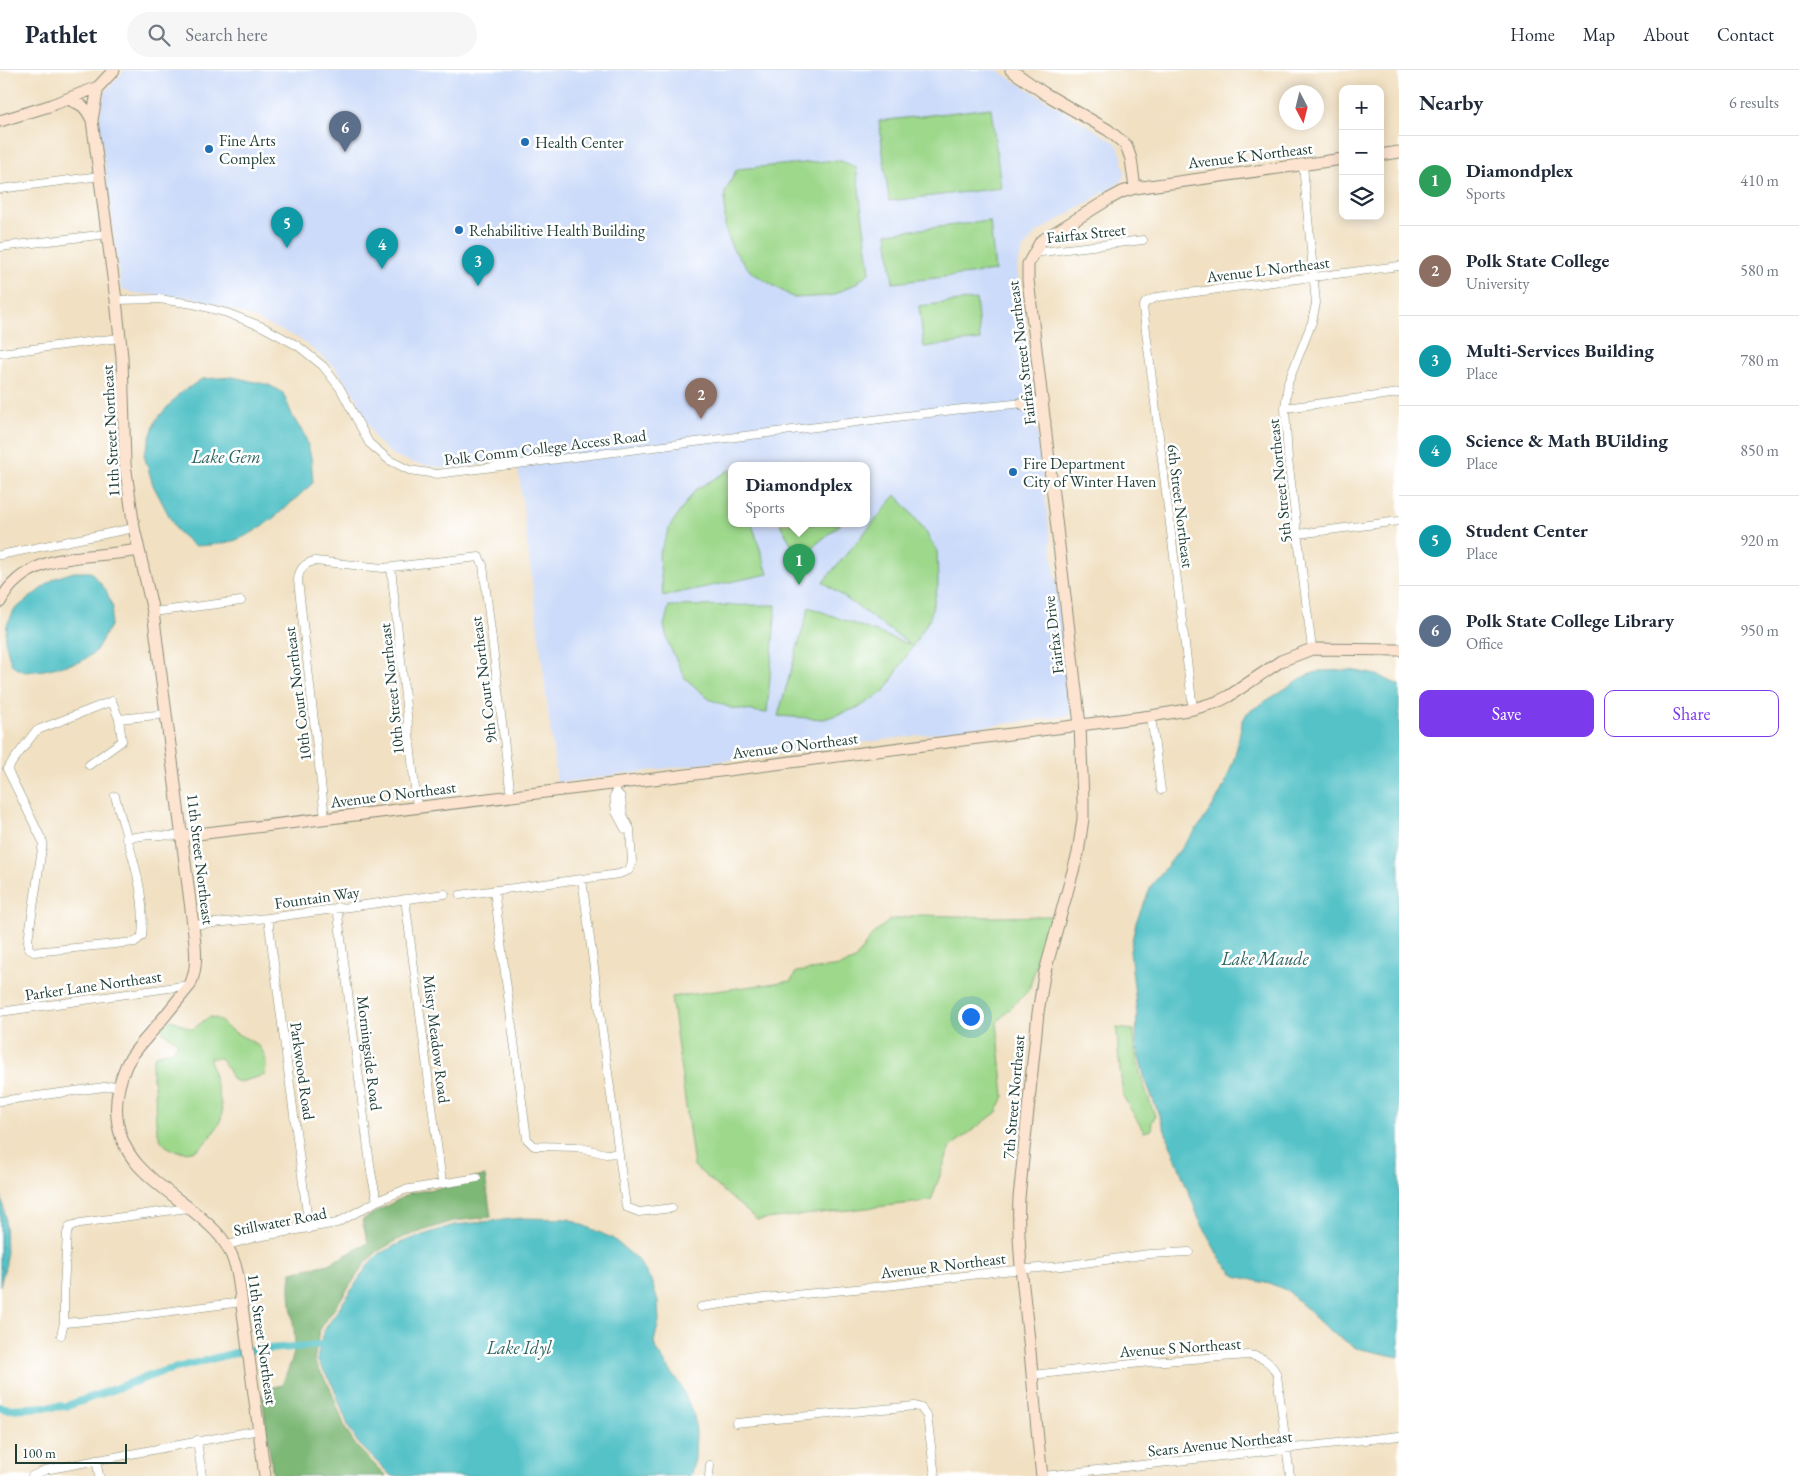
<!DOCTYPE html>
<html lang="en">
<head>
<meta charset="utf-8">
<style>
  :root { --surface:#fff; --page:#f6f6f7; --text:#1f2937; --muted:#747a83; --line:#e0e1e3; --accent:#7c3aed }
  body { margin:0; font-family:"EB Garamond",serif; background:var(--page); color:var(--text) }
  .controls { position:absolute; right:15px; top:15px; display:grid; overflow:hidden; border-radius:10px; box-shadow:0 2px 12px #0003 }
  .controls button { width:45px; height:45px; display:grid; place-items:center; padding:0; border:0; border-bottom:1px solid var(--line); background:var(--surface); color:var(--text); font:25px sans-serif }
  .compass { position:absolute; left:1279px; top:15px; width:45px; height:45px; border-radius:50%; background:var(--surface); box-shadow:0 2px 12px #0003; rotate:173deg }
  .scale { position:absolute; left:15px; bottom:12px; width:112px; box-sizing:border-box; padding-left:5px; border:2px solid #1f3d34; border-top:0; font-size:14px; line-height:18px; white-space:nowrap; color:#1f3d34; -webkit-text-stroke:4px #fff; paint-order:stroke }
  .you { position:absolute; left:970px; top:946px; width:18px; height:18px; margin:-12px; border:4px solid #fff; border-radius:50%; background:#1a73e8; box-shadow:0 0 0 8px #1a73e833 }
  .badge { display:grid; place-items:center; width:32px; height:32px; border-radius:50%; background:var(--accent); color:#fff; font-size:16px; font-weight:700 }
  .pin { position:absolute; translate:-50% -41px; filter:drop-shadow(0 1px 2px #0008) }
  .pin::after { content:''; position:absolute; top:26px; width:18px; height:15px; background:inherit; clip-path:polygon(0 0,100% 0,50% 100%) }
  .popup { position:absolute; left:728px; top:392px; width:142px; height:65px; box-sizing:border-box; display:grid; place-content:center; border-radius:10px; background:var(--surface); filter:drop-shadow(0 1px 4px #0005); font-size:16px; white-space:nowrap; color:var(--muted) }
  .popup b { font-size:19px; color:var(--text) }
  .popup::after { content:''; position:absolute; left:50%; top:100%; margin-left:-10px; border:10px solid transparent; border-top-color:var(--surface) }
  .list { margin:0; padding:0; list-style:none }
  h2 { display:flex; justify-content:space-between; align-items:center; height:65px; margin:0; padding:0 20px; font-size:21px }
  h2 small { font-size:16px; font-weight:400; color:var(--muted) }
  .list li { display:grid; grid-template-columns:32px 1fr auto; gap:15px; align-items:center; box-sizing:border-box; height:90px; padding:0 20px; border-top:1px solid var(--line) }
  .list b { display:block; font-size:19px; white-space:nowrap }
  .list p { margin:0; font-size:16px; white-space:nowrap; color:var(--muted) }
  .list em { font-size:16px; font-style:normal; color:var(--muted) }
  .actions { display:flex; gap:10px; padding:15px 20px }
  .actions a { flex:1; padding:11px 0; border:1px solid var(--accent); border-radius:10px; text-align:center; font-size:18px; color:var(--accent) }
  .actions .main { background:var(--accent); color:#fff }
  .icon { flex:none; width:28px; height:28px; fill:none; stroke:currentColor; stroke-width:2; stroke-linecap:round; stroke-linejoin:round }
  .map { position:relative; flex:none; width:1399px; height:1406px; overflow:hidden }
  header { display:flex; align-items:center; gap:30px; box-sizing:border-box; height:70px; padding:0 25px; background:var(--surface); border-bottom:1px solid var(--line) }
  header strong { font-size:24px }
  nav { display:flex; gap:28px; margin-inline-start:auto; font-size:18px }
  .search { width:350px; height:45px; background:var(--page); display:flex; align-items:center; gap:12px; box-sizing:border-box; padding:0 18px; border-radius:28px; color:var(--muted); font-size:19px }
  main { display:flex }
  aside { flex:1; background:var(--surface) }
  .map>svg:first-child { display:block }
  .built { fill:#ccdbf9; fill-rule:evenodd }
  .green { fill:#9dd88b; stroke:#5e8a60 }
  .forest { fill:#7eb877; stroke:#4e7a56 }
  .water { fill:#54c2c8; stroke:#3a807e }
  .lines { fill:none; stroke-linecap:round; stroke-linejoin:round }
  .canal { stroke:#54c2c8; stroke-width:8 }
  .street-casing { stroke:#888e7a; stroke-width:9 }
  .secondary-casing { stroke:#888e7a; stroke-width:13 }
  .street { stroke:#fff; stroke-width:8 }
  .secondary { stroke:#fde4d1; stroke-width:11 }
  .poi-dot { fill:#1f6fb2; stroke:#fff; stroke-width:2 }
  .labels { text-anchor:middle; stroke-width:5; stroke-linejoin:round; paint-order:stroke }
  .poi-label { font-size:16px; fill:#1f3d34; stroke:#fff; text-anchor:start }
  .street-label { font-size:16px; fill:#1f3d34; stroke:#fff }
  .water-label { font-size:18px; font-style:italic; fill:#2f6560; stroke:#fff }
</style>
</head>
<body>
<header>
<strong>Pathlet</strong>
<div class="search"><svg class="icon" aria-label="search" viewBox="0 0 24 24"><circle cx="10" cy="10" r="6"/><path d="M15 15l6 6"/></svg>Search here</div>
<nav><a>Home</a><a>Map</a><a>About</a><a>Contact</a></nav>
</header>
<main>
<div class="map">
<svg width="1399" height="1406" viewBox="0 0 1399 1406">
  <rect width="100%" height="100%" fill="#fff"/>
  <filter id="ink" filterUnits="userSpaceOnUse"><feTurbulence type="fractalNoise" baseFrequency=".02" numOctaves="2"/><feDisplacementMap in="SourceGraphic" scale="10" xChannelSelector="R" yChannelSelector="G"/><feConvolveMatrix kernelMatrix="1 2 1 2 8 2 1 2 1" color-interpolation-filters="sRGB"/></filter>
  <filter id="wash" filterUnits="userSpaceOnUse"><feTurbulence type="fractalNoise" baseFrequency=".0096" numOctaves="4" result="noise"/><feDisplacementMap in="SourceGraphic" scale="20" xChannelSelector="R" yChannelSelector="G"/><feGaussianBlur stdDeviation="1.12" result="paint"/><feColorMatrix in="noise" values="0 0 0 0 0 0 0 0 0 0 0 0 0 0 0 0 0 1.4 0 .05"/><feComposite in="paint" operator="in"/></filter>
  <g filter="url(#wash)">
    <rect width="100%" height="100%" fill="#f1e0c1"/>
    <path class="built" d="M125,0H997L1116,73L1121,83L1125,103L1121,112L1035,164L1023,179L1017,197L1072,645L557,713L517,389L450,399L413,393L391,384L375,369L357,328L335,297L298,268L242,243L194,228L133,223L121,218L99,53L100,40L105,22ZM732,396H866V454H732Z"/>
    <path class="green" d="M991,38L1001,118L889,131L879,51Z
      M838,90L856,97L870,202L855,214L831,226L794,228L751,202L732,178L725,158V122L737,99Z
      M990,151L995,201L893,213L887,163Z
      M976,229L980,270L924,277L919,236Z
      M731,399L732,454H752L768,504L663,526L659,485L670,456L695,420Z
      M896,425L924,459L937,481L938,515L930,548L885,621L860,637L824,649L778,646L809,537L911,575L823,512Z
      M780,454H841L799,488Z
      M776,535L767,643L731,638L709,629L685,608L669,575L664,556L669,536Z
      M919,845L993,847L1050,846L1029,920L997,952L1004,1026L997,1042L950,1077L931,1131L757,1150L694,1096L671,927L791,911L796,902L840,896L855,890L873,864L890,850Z
      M209,947C221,948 220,952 228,958C249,973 271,972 265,1005L240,1012L233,1010L227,998L220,988H210C212,1007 221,1024 222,1044C222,1053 205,1076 196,1080C185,1084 167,1081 161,1070C154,1057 156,1040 155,1025C154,1010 149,999 155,985L174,980L178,972L163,962V955L172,950C179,952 186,958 193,959Z
      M1117,958L1134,960C1133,990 1145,1018 1155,1046L1152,1052L1151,1060L1144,1062L1123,1026L1118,981Z"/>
    <path class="forest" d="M485,1106L491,1147L453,1151L401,1168L378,1181L366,1192L319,1261L314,1291L330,1318L346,1360L356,1376L386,1406H273L262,1325L270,1318L282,1315C286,1303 295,1287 295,1274C295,1253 286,1220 292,1202L329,1194L368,1173L362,1150L410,1123L446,1117L467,1109Z"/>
    <path class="water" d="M233,307L269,315L283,323L293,347L305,366L311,387L313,413C289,434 266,459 236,470C223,475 208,475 194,476L177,461L153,415L144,385L156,350L178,325L202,309Z
      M74,502H91L106,520L113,538L110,556L95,582L80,592L44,600L26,602L15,598L11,593L5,571L7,555L14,540L55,508Z
      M1351,600L1377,605L1399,615V1287L1356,1278L1328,1260L1288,1221L1274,1215L1236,1206L1220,1189L1199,1149L1144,1006L1136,975L1137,944L1130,881L1136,852L1151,816L1202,752L1216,731L1225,714L1235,686L1242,652L1247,643L1305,606L1320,601Z
      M0,1118L5,1146L6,1193L0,1216Z
      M522,1148L569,1149L612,1168L637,1189L651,1210L658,1232L659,1251L654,1272L656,1280L681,1316L694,1346L696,1362L695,1389L690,1406H391L358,1373L349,1358L333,1316L317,1290L323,1262L369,1194L379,1184L402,1172L454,1155Z"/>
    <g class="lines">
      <path class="canal" d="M0,1337L8,1339L67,1336L161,1302L242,1281L320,1275"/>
    </g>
  </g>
  <g filter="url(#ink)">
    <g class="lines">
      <defs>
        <path id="street" d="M1303,95L1316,233L1312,252L1288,313L1285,338L1288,389L1312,579
          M0,119L100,106
          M0,177L107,164
          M1033,183L1143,170
          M116,230L159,229L193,234L227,243L263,257L298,276L323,296L340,318L369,373L389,390L409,400L437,404L953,340L1043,331
          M0,283L119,268
          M1285,338L1399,323
          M1298,464L1399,451
          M0,485L134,458
          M391,498L417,737
          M153,542L241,531
          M1193,639L1143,237L1146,232L1157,227L1399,196
          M1151,646L1161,720
          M119,649L166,644
          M89,695L122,671L119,649L112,631L40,659L35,662L7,699L43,772L28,871L29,879L34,882L135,872L142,866C147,819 127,771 115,726
          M616,719V722L614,726L616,742L625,759
          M325,748L298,510C299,499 304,493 315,491L383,498L479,487L483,495L511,727
          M126,768L150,765L181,766
          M582,809L626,1137L639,1142L672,1138
          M494,820L527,1069L534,1076L577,1077L606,1084L618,1083
          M460,825L619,804L629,800L632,792L630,759L623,745L621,727L616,722
          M405,829L442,1113
          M337,837L371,1102L377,1131
          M268,848L309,1159
          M193,855L268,848L445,824
          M0,942L190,915
          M0,1031L119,1015
          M228,1175L257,1167L337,1153L377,1131L404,1120L477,1108
          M701,1237L764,1228L895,1215L993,1202L1062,1196L1149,1184L1189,1182
          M64,1253L109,1249L242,1232
          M61,1265L64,1253V1219L67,1163L70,1156L80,1153L188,1138
          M1032,1305L1150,1292L1249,1285C1263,1287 1271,1292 1277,1305L1290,1406
          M736,1353L915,1336L921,1338L927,1346L935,1406
          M197,1370L202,1406
          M96,1390L99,1406
          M32,1406L45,1400L259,1360
          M709,1406L710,1395
          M1044,1406L1399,1366"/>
        <path id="secondary" d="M1011,0L1044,23L1108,60L1126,75L1131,89L1135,118
          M98,17L92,50L116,230L122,287L125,394L134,458L153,542L193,855C195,876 199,895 190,915C176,932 163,949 149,965C141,974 131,985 126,996C111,1030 113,1067 138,1095C152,1111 171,1124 188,1137C214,1158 231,1171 238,1206L265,1406
          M67,29C82,34 85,36 92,50
          M0,51L49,36L98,17L114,0
          M1380,85L1399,82
          M1022,333L1035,341L1045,352
          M0,532C26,480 91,489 139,480
          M181,766L728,700L1151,646L1193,639L1217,632L1229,626L1281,591L1312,579L1399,580
          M1042,1406C1036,1358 1033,1309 1028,1261C1023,1216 1017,1173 1019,1128L1038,943L1044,905L1078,783L1083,749V730L1080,655L1028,210V194L1041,171L1109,129L1122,122L1135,118L1343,89"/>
      </defs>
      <use href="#street" class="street-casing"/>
      <use href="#secondary" class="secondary-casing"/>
      <use href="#street" class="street"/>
      <use href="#secondary" class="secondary"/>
    </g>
  </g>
  <g class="poi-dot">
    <circle cx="525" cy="72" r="5"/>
    <circle cx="209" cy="79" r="5"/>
    <circle cx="459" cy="160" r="5"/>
    <circle cx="1013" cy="402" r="5"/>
  </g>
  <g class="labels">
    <g class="poi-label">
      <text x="219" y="76">Fine Arts<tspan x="219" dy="18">Complex</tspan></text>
      <text x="535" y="78">Health Center</text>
      <text x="469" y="166">Rehabilitive Health Building</text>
      <text x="1023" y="399">Fire Department<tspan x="1023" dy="18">City of Winter Haven</tspan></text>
    </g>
    <g class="street-label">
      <text transform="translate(1250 85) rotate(-7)" y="6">Avenue K Northeast</text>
      <text transform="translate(1086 163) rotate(-6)" y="6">Fairfax Street</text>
      <text transform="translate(1268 199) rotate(-7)" y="6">Avenue L Northeast</text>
      <text transform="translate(1021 283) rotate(-97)" y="6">Fairfax Street Northeast</text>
      <text transform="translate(110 361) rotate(-93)" y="6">11th Street Northeast</text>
      <text transform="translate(545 377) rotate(-7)" y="6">Polk Comm College Access Road</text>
      <text transform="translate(1279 411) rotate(-96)" y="6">5th Street Northeast</text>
      <text transform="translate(1181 436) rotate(83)" y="6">6th Street Northeast</text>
      <text transform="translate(1053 565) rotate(-97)" y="6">Fairfax Drive</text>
      <text transform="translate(483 610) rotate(-97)" y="6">9th Court Northeast</text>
      <text transform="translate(391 619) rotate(-96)" y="6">10th Street Northeast</text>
      <text transform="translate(297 624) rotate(-97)" y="6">10th Court Northeast</text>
      <text transform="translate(795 675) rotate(-7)" y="6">Avenue O Northeast</text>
      <text transform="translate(393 724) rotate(-7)" y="6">Avenue O Northeast</text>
      <text transform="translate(201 789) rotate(83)" y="6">11th Street Northeast</text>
      <text transform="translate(317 827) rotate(-8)" y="6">Fountain Way</text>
      <text transform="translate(93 915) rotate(-8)" y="6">Parker Lane Northeast</text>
      <text transform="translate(437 969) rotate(83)" y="6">Misty Meadow Road</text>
      <text transform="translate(370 983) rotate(83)" y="6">Morningside Road</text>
      <text transform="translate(303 1001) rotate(82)" y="6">Parkwood Road</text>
      <text transform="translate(1013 1027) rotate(-85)" y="6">7th Street Northeast</text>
      <text transform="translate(280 1151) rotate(-11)" y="6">Stillwater Road</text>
      <text transform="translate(943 1195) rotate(-7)" y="6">Avenue R Northeast</text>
      <text transform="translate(263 1269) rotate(82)" y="6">11th Street Northeast</text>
      <text transform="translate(1180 1277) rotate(-4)" y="6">Avenue S Northeast</text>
      <text transform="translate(1220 1373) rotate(-6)" y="6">Sears Avenue Northeast</text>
    </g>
    <g class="water-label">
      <text x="226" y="393">Lake Gem</text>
      <text x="1265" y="895">Lake Maude</text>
      <text x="519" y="1284">Lake Idyl</text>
    </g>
  </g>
</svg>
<div class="controls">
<button>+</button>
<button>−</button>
<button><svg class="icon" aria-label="layers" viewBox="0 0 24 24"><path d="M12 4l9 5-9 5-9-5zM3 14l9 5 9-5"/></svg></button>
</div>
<svg class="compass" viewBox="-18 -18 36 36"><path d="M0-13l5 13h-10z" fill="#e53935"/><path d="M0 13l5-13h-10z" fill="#747a83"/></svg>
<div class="scale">100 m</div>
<div class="you"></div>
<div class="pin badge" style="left:799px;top:515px;background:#2e9e5b">1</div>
<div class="popup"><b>Diamondplex</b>Sports</div>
<div class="pin badge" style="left:701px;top:349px;background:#8d6e63">2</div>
<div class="pin badge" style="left:478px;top:216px;background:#0f9aa8">3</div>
<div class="pin badge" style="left:382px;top:199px;background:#0f9aa8">4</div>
<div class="pin badge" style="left:287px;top:178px;background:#0f9aa8">5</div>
<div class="pin badge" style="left:345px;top:82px;background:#5c6f8a">6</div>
</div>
<aside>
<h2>Nearby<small>6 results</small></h2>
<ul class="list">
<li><span class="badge" style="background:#2e9e5b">1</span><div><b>Diamondplex</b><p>Sports</p></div><em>410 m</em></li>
<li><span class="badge" style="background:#8d6e63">2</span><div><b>Polk State College</b><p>University</p></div><em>580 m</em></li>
<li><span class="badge" style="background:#0f9aa8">3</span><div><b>Multi-Services Building</b><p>Place</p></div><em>780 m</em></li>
<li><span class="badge" style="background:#0f9aa8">4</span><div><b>Science &amp; Math BUilding</b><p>Place</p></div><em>850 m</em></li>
<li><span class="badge" style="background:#0f9aa8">5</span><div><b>Student Center</b><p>Place</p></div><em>920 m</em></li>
<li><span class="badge" style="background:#5c6f8a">6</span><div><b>Polk State College Library</b><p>Office</p></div><em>950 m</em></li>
</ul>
<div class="actions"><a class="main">Save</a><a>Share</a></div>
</aside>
</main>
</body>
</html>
